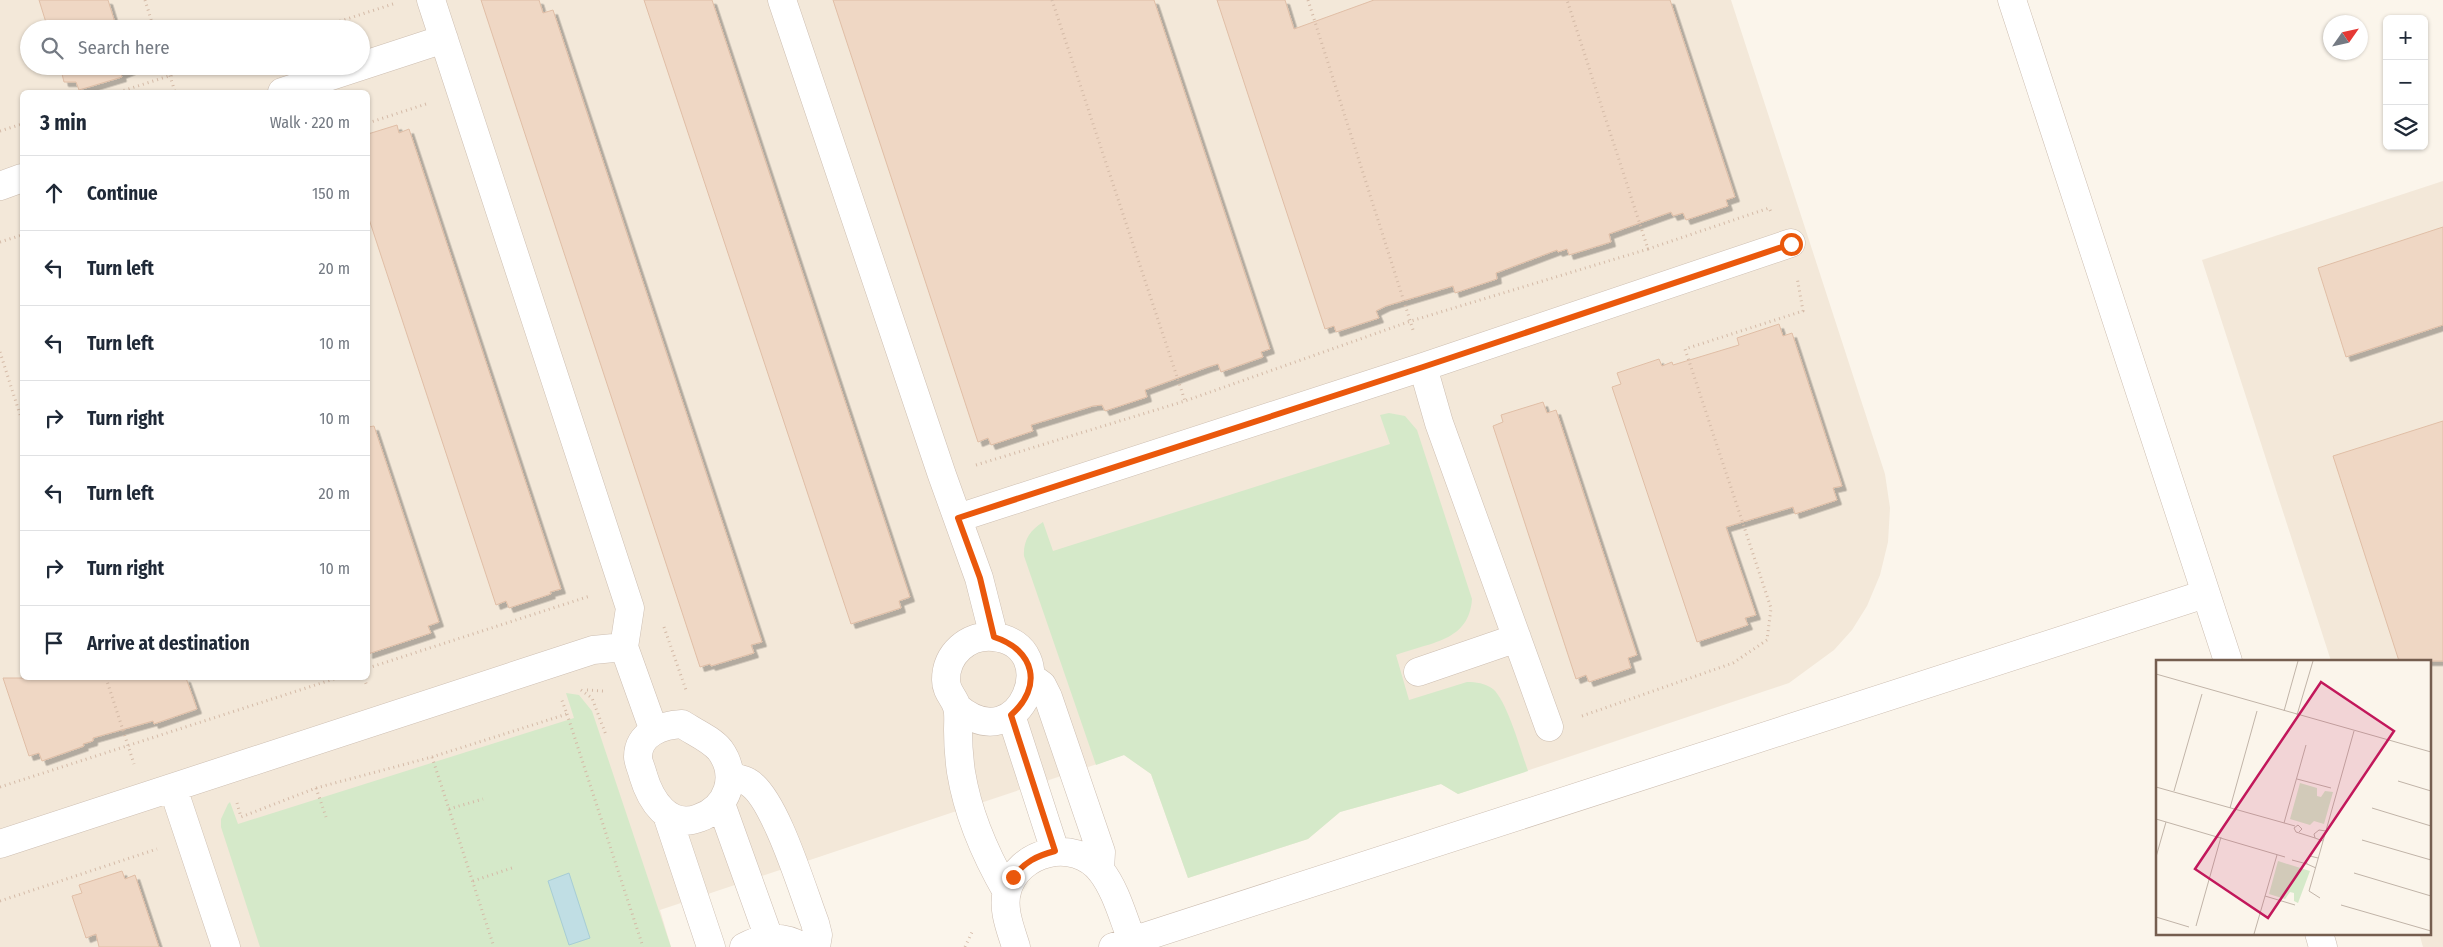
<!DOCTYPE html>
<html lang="en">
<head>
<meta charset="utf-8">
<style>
  :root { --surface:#fff; --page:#f6f6f7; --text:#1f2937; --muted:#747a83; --line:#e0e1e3 }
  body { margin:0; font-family:"Fira Sans Condensed",sans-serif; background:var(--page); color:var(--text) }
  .controls { position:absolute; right:15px; top:15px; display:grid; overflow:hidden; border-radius:8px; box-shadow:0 1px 4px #0004 }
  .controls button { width:45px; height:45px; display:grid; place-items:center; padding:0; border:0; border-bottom:1px solid var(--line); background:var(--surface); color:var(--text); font:25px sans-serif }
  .compass { position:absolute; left:2323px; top:15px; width:45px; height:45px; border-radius:50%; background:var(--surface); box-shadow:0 1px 4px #0004; rotate:56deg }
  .stop { position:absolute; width:15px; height:15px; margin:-11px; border:4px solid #ea580c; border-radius:50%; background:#fff }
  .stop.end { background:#ea580c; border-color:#fff; box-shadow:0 1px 5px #0008 }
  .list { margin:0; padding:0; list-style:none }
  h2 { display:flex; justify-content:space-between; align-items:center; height:65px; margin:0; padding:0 20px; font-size:21px }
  h2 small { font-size:16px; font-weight:400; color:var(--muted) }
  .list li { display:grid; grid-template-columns:32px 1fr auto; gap:15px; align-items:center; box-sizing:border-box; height:75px; padding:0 20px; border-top:1px solid var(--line) }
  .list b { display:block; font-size:19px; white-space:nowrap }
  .list em { font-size:16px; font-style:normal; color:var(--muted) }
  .icon { flex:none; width:28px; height:28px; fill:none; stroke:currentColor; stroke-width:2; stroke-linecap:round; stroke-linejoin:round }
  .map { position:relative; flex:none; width:2443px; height:947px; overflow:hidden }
  .search { position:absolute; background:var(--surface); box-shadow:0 1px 4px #0004; left:20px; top:20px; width:350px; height:55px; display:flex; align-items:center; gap:12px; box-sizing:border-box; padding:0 18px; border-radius:28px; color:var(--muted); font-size:19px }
  .panel { position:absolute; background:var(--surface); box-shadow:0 1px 4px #0004; left:20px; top:90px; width:350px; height:590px; border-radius:8px }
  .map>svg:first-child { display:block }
  .residential { fill:#f3e8d9; fill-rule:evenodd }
  .green { fill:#d5e9c9 }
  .water { fill:#c0dee4; stroke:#a7cdd5 }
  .building { fill:#efd7c4; stroke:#e0bea6; filter:url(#shadow) }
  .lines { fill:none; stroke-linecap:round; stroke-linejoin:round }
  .minor-casing { stroke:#cdbeb1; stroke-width:29 }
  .path { stroke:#d4baa7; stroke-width:3; stroke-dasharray:1 4; stroke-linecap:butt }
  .minor { stroke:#fff; stroke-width:28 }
  .route { stroke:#ea580c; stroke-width:6 }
  .inset-road { fill:none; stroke:#c1b4a8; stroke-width:1 }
  .view { fill:#c2185b; fill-opacity:0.15; stroke:#c2185b; stroke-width:2.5 }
  .inset-edge { fill:none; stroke:#755e4f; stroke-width:2.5 }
</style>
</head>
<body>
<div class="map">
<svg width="2443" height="947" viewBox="0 0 2443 947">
  <defs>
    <filter id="shadow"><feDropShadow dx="4.5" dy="4.5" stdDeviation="0" flood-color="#0004"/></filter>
  </defs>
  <rect width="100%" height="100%" fill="#fbf5eb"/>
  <path class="residential" d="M0,0H1731L1885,474L1890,508L1888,542L1880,575L1867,606L1852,630L1834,650L1789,683L1458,794L1441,784L1340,812L1308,839L1188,878L1151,774L1124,755L660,910L671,947H0ZM29,29H361V66H29ZM22,92H368V678H22Z
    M2443,181V947H2423L2419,933H2429V661H2331L2202,260Z"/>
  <path class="green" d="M1389,413L1405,416L1417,430L1472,599C1469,642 1430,642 1396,655L1409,700L1467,682C1476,682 1485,683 1493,689C1507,701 1521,751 1528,771L1458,794L1441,784L1340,812L1308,839L1188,878L1151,774L1124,755L1096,765L1024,556C1023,541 1030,530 1043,522L1053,551L1390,444L1380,415Z
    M566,693L579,695L592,711L671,947H260L221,827V819L228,804L230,802L238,824L574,718Z"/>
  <path class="water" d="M569,873L590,938L569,945L548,881Z"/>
  <path class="building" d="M39,0H108L117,29H48Z
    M481,0H539L543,13L553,10L762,642L751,645L754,653L711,666L710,664L700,667Z
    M644,0H712L910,597L899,601L901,608L851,624Z
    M833,0H1154L1270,349L1261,352L1263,357L1221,372L1218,364L1208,367L1145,390L1147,397L1105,411L1102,405L1093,406L1031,425L1033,431L991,445L988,438L978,442Z
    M1217,0H1285L1294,29L1374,0H1670L1735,197L1726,200L1728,206L1686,220L1683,213L1673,216L1671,212L1609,234L1611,242L1569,255L1567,249L1558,252L1557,250L1496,273L1497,279L1455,293L1453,286L1386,306L1376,311L1379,318L1336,332L1334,326L1325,329Z
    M60,66H129L131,70L121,74L122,77L79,90L76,82H64Z
    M397,125L399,133L409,129L561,589L550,592L551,594L509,608L506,601L496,605L368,216V134Z
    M2443,227V325L2346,357L2318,268Z
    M1779,324L1783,336L1792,333L1842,486L1833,488L1837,500L1795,514L1793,507L1726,527L1756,615L1745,618L1748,625L1697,642L1612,387L1621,384L1617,373L1659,359L1662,366L1672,362L1673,365L1739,345L1737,338Z
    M1543,402L1547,413L1556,410L1637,655L1628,658L1631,668L1589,682L1586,675L1576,679L1493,426L1503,422L1501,415Z
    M2443,421V661H2399L2333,456Z
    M374,426L439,622L428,626L431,633L368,654V427Z
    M3,678H186L197,709L154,724L153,721L93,738V741L83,744L84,746L42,761L39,753L29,756Z
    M122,871L125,879L135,875L159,947H99L96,934L86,938L72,896L82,893L79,885Z"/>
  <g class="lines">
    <defs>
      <path id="minor" d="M431,0L630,608L624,647L654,731
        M782,0L942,475L979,578L994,637
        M2012,0L2228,661
        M282,92L444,39
        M0,186L22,178
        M1423,367L1439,423L1549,727
        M958,518L1423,367L1791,243
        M1418,672L1517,638
        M1031,677L1042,685L1048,697L1101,852L1100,870
        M957,707C1021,762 1065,645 994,637C968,634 946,654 946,680C946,692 954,697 957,707C959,714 958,723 958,730C958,744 959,758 961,772C968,815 985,854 1007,892
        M1011,715L1055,851
        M682,724C694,732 711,739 720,750C739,776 728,808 699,818C668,830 650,799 643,775C642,770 638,762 638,757C638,733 663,725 682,724Z
        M730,776C736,778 743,779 748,782C775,797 803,892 815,923L818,935L816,947
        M173,788L226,947
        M721,804L769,938
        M667,815L711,947
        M0,844L593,650L624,647
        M2319,933L2323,947
        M744,947C764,936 783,935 803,947
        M1016,947C1011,930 1002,910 1007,891C1018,851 1074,837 1101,871C1116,890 1123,918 1132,940
        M1113,947L2205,594"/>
    </defs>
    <use href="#minor" class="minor-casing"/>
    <path class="path" d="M145,0L154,29
      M1052,0L1185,401
      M1308,0L1414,333
      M316,29L396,3
      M167,66L175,92
      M119,92L200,66
      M368,123L429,103
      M0,131L22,124
      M0,242L22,235
      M1648,249L1769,208L1771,212
      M0,352L22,421
      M976,465L1185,401L1411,321L1648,249L1567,0
      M664,627L686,690
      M368,668L590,596
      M106,678L134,764
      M364,678L367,686
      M581,690L592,698L606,735
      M587,690L603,691
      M567,714L643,947
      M1582,716L1733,663L1767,640L1771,608L1685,349L1803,311L1797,277
      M432,757L494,947
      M0,787L337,678
      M316,788L326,817
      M237,803L241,817L316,788L432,757L567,714L561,698
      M449,809L483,799
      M473,881L512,868
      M0,901L157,849
      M965,947L973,930"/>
    <use href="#minor" class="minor"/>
  </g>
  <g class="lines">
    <path class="route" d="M1013,877C1025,862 1036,856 1055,851L1011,715C1043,687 1035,650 994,637L980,578L958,518L1423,367L1791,244"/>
  </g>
  <g transform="translate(2156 660)">
    <rect width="275" height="275" fill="#fbf5eb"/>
    <path d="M144,123L161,128V136L165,137L169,131L177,132L168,164L158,161L154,165L134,159ZM122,201L154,211L142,243L138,241V233L134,232L129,239L113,234Z" fill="#d5e9c9"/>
    <path class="inset-road" d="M0,14L275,92M128,51L142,1M141,55L157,1M141,119L175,128M242,121L275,131M0,127L139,166M18,131L46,34M74,148L101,51M216,148L275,166M0,159L129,197M128,163L150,85M143,172L146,169L142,165L138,168L140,172L159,178M206,180L275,200M167,181L159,178L158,174L163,170L170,171M0,197L10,162M136,200L151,204M160,208L151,204L150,200L154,196L162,198M198,213L275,236M109,236L139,245M164,238L153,231L198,71M185,245L275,271M0,257L33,267M40,266L65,177M98,274L121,195"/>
    <path class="view" d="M165,22L238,71L112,258L39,209Z"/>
    <rect width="275" height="275" class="inset-edge"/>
  </g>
</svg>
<div class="controls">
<button>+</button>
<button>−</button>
<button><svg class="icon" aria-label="layers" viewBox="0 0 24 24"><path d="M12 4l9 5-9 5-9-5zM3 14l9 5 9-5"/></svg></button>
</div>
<svg class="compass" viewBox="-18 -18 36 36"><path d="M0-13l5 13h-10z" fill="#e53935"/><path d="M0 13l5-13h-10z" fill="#747a83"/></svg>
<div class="stop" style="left:1791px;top:244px"></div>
<div class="stop end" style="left:1013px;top:877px"></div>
<div class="search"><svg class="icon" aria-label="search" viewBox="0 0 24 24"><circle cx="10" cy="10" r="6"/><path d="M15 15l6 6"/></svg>Search here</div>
<section class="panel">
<h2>3 min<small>Walk · 220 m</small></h2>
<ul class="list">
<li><svg class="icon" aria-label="ahead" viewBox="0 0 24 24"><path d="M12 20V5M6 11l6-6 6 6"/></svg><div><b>Continue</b></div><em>150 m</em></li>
<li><svg class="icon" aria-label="left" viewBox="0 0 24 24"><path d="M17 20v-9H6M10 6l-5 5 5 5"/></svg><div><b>Turn left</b></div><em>20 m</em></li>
<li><svg class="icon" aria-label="left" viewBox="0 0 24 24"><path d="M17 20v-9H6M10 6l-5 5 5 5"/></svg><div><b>Turn left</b></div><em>10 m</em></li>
<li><svg class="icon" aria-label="right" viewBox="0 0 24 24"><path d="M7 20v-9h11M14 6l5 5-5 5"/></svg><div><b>Turn right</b></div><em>10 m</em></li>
<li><svg class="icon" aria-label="left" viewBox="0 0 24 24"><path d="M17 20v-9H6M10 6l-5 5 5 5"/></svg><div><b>Turn left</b></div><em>20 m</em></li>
<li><svg class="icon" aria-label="right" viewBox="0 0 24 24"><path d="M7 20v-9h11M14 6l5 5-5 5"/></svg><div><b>Turn right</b></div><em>10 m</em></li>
<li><svg class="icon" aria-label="arrive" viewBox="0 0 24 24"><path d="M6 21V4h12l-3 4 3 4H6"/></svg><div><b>Arrive at destination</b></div></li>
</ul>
</section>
</div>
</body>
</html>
